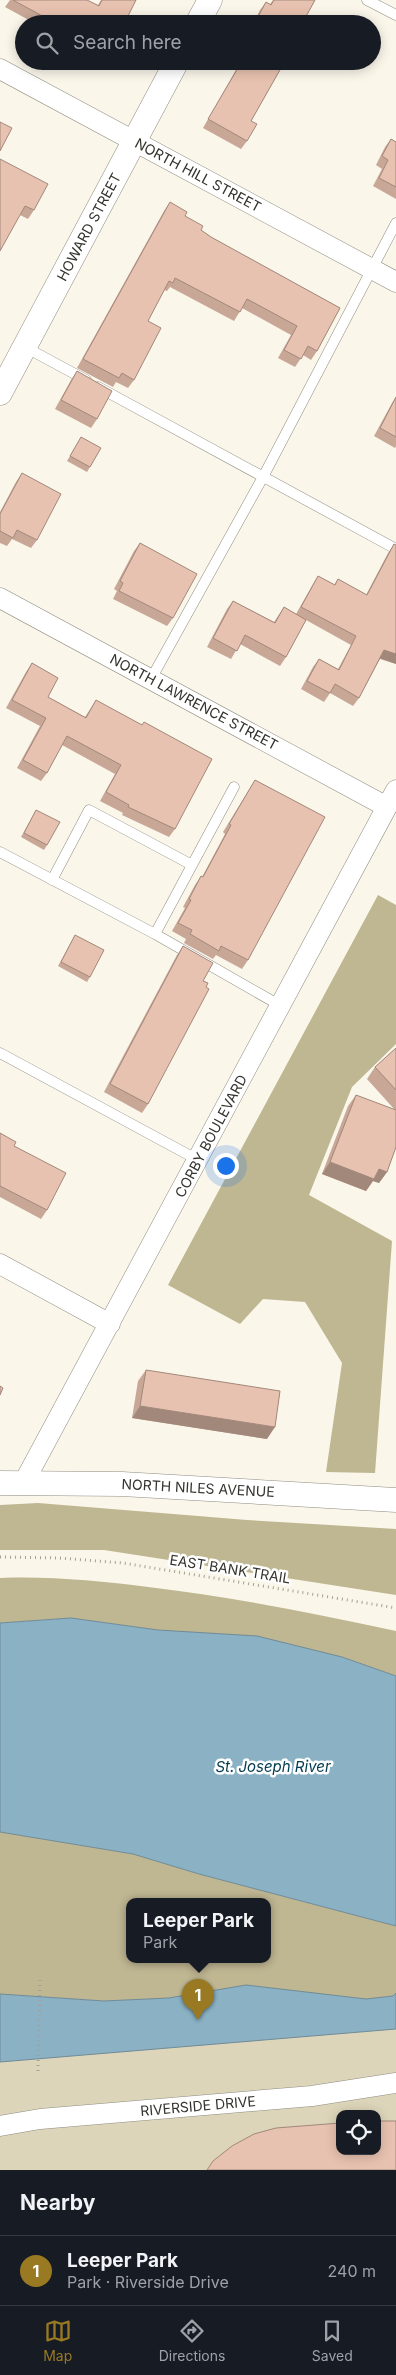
<!DOCTYPE html>
<html lang="en">
<head>
<meta charset="utf-8">
<style>
  :root { --surface:#171b24; --page:#20242c; --text:#f1f3f6; --muted:#9ea1a6; --line:#363941; --accent:#997a23 }
  body { margin:0; font-family:Inter,sans-serif; background:var(--page); color:var(--text) }
  .controls { position:absolute; right:15px; bottom:15px; display:grid; overflow:hidden; border-radius:10px; box-shadow:0 2px 12px #0003 }
  .controls button { width:45px; height:45px; display:grid; place-items:center; padding:0; border:0; border-bottom:1px solid var(--line); background:var(--surface); color:var(--text); font:25px sans-serif }
  .you { position:absolute; left:225px; top:1165px; width:18px; height:18px; margin:-12px; border:4px solid #fff; border-radius:50%; background:#1a73e8; box-shadow:0 0 0 8px #1a73e833 }
  .badge { display:grid; place-items:center; width:32px; height:32px; border-radius:50%; background:var(--accent); color:#fff; font-size:16px; font-weight:700 }
  .pin { position:absolute; translate:-50% -41px; filter:drop-shadow(0 1px 2px #0008) }
  .pin::after { content:''; position:absolute; top:26px; width:18px; height:15px; background:inherit; clip-path:polygon(0 0,100% 0,50% 100%) }
  .popup { position:absolute; left:126px; top:1898px; width:145px; height:65px; box-sizing:border-box; display:grid; place-content:center; border-radius:10px; background:var(--surface); filter:drop-shadow(0 1px 4px #0005); font-size:16px; white-space:nowrap; color:var(--muted) }
  .popup b { font-size:19px; color:var(--text) }
  .popup::after { content:''; position:absolute; left:50%; top:100%; margin-left:-10px; border:10px solid transparent; border-top-color:var(--surface) }
  .list { margin:0; padding:0; list-style:none }
  h2 { display:flex; justify-content:space-between; align-items:center; height:65px; margin:0; padding:0 20px; font-size:21px }
  h2 small { font-size:16px; font-weight:400; color:var(--muted) }
  .list li { display:grid; grid-template-columns:32px 1fr auto; gap:15px; align-items:center; box-sizing:border-box; height:70px; padding:0 20px; border-top:1px solid var(--line) }
  .list b { display:block; font-size:19px; white-space:nowrap }
  .list p { margin:0; font-size:16px; white-space:nowrap; color:var(--muted) }
  .list em { font-size:16px; font-style:normal; color:var(--muted) }
  .icon { flex:none; width:28px; height:28px; fill:none; stroke:currentColor; stroke-width:2; stroke-linecap:round; stroke-linejoin:round }
  .map { position:relative; flex:none; width:396px; height:2170px; overflow:hidden }
  .search { position:absolute; background:var(--surface); box-shadow:0 2px 12px #0003; left:15px; right:15px; top:15px; height:55px; display:flex; align-items:center; gap:12px; box-sizing:border-box; padding:0 18px; border-radius:28px; color:var(--muted); font-size:19px }
  .sheet { height:135px; background:var(--surface) }
  nav { display:flex; justify-content:space-around; align-items:center; box-sizing:border-box; height:70px; border-top:1px solid var(--line); background:var(--surface); font-size:14px; color:var(--muted) }
  nav a { display:grid; justify-items:center; gap:2px }
  nav .on { color:var(--accent) }
  .map>svg:first-child { display:block }
  .green { fill:#dcd5ba; fill-rule:evenodd }
  .forest { fill:#bfb692; fill-rule:evenodd }
  .water { fill:#8ab1c4; stroke:#708b97 }
  .lines { fill:none; stroke-linecap:round; stroke-linejoin:round }
  .service-casing { stroke:#8f8c80; stroke-width:11 }
  .minor-casing { stroke:#8f8c80; stroke-width:21 }
  .tertiary-casing { stroke:#8f8c80; stroke-width:25 }
  .path { stroke:#a3a097; stroke-width:3; stroke-dasharray:1 4; stroke-linecap:butt }
  .service { stroke:#fff; stroke-width:10 }
  .minor { stroke:#fff; stroke-width:20 }
  .tertiary { stroke:#fff; stroke-width:24 }
  .wall { fill:#c8a797 }
  .shaded-wall { fill:#a2887b }
  .building { fill:#e8c2b0; stroke:#a2887b }
  .labels { text-anchor:middle; stroke-width:5; stroke-linejoin:round; paint-order:stroke }
  .street-label { font-size:14px; fill:#34332e; stroke:#fff }
  .water-label { font-size:15px; font-style:italic; fill:#033c50; stroke:#fff }
</style>
</head>
<body>
<div class="map">
<svg width="396" height="2170" viewBox="0 0 396 2170">
  <rect width="100%" height="100%" fill="#faf6ea"/>
  <path class="green" d="M0,1832L133,1854L199,1874L396,1926V2170H0ZM129,1901H267V1959H129ZM340,2114H377V2151H340Z"/>
  <path class="forest" d="M378,895L396,905V1044L352,1087L309,1195L392,1241L375,1473L326,1472L342,1363L305,1302L263,1299L240,1324L168,1285Z
    M38,1503L247,1520L396,1529V1595L104,1550H0V1505Z
    M0,1578C49,1576 100,1581 148,1587C232,1597 314,1613 396,1631V1676L342,1657L158,1630L71,1618L0,1623Z
    M0,1832L133,1854L199,1874L396,1926V1993L393,1996L366,1999L331,1995L104,2001L0,1994ZM129,1901H267V1959H129Z"/>
  <path class="water" d="M71,1618L158,1630L257,1636L342,1657L396,1676V1926L199,1874L133,1854L0,1832V1623Z
    M246,1985L366,1999L393,1996L396,1993V2029L0,2062V1994L104,2001L169,1998Z"/>
  <g class="lines">
    <defs>
      <path id="service" d="M367,0L396,15
        M25,347L86,380
        M98,387L396,549
        M151,679L263,477L396,223
        M0,852L155,934L281,1006
        M52,880L89,810L192,865
        M155,934L234,787
        M0,1053L198,1160"/>
      <path id="minor" d="M0,69L396,282
        M0,598L387,807
        M0,1264L110,1324
        M24,1482L396,790
        M0,2126L40,2119L312,2096L396,2083"/>
      <path id="tertiary" d="M197,24L210,0
        M0,393L177,61
        M0,1483L122,1484L396,1500"/>
    </defs>
    <use href="#service" class="service-casing"/>
    <use href="#minor" class="minor-casing"/>
    <use href="#tertiary" class="tertiary-casing"/>
    <path class="path" d="M0,1557L59,1558L123,1563L396,1608
      M38,2071L40,1980"/>
    <use href="#service" class="service"/>
    <use href="#minor" class="minor"/>
    <use href="#tertiary" class="tertiary"/>
  </g>
  <path class="wall" d="M10,0H87L98,5L101,0H136L126,20L129,24H36L5,7Z
    M273,0H315L303,22L307,24H253L260,10L266,2L270,4Z
    M92,61H108L106,65L101,62L99,65Z
    M241,61H285L251,121L247,141L241,149L203,128Z
    M391,139L396,142V199L373,186L382,169L376,165L385,147Z
    M0,159L34,210L28,219L20,215Z
    M170,202L201,230L211,237L340,308L317,351L311,360L303,355L295,367L278,358L291,335L242,308L234,321L170,287L167,291L164,290L148,321L134,380L128,388L116,382L113,387L77,368L164,211Z
    M77,371L97,419L91,428L55,409L71,380Z
    M396,397V446L395,448L374,436L392,403Z
    M81,437L90,467L87,472L67,461Z
    M22,473L37,540L31,548L12,539L7,546L0,543V512L16,482Z
    M140,543L173,618L167,626L113,599L117,591L114,589L134,551Z
    M394,544L396,664L380,659L359,698L353,706L330,693L324,702L301,689L313,667L319,659L338,669L351,645L306,620L286,657L280,666L240,644L231,659L207,647L227,609L233,601L274,622L284,607L296,614L313,584L318,576L334,585L338,579L366,595L388,553Z
    M32,663L48,697L85,717L96,700L175,829L169,837L122,815L123,813L100,801L115,774L62,745L47,773L41,781L17,768L40,726L6,708L26,672Z
    M255,780L248,960L242,969L216,955L213,959L184,943L186,939L172,931L185,908L183,907L195,885L201,876L202,877L225,834L223,832Z
    M36,810L47,845L44,850L21,837Z
    M75,935L90,977L87,982L58,966Z
    M183,946L203,981L148,1104L142,1113L104,1092L177,955Z
    M396,1048V1147L387,1172L379,1183L373,1181L366,1191L322,1174L348,1106L356,1095L395,1110L367,1079L375,1067Z
    M0,1133L14,1146L47,1210L41,1219L0,1197Z
    M146,1370L267,1439L132,1418L138,1381Z"/>
  <path class="shaded-wall" d="M384,650L396,654V664L379,658Z
    M330,1162L379,1169L387,1172L379,1183L373,1181L366,1191L322,1174Z
    M140,1406L275,1427L267,1439L132,1418Z"/>
  <path class="building" d="M13,0H87L99,6L102,0H136L126,20L130,22L129,24H57Z
    M274,0H315L303,22L307,24H254L266,2L271,5Z
    M242,61H285L251,121L257,124L247,141L208,119Z
    M0,122L12,128L0,151Z
    M391,139L396,142V187L379,178L388,160L382,156Z
    M0,159L48,184L34,210L25,206L0,251Z
    M170,202L187,212L185,216L203,226L201,230L211,237L340,308L317,351L308,346L301,359L284,350L297,326L247,299L240,312L175,278L173,283L169,281L148,321L161,328L134,380L122,373L119,378L83,359Z
    M77,371L112,391L97,419L61,400Z
    M396,397V437L380,428Z
    M81,437L101,448L90,467L70,456Z
    M22,473L61,494L37,540L17,530L13,538L0,531V514Z
    M140,543L197,574L173,618L119,591L123,583L120,581Z
    M394,544L396,545V654L384,650L359,698L335,684L330,693L307,681L319,659L339,670L356,636L301,607L318,576L335,585L338,579L367,595Z
    M233,601L275,623L284,607L306,620L286,657L245,635L237,651L213,638Z
    M32,663L58,678L48,697L86,718L96,700L142,725L144,722L212,759L175,829L128,807L129,805L106,792L121,765L67,736L47,773L23,760L46,718L12,700Z
    M255,780L325,817L248,960L221,946L219,951L190,934L192,930L178,923L191,900L189,899L201,876L203,877L231,825L229,824Z
    M36,810L60,822L47,845L24,833Z
    M75,935L104,950L90,977L61,962Z
    M183,946L213,963L203,981L208,983L206,987L209,989L148,1104L110,1084Z
    M396,1048V1090L375,1067Z
    M356,1095L396,1110V1147L387,1172L379,1169L374,1179L330,1162Z
    M0,1133L16,1142L14,1146L66,1173L47,1210L0,1186Z
    M146,1370L280,1391L275,1427L140,1406Z
    M0,1386L3,1388L0,1395Z
    M377,2121H396V2170H207L213,2161L232,2146L254,2134L276,2128L340,2123V2151H377Z"/>
  <g class="labels">
    <g class="street-label">
      <text transform="translate(198 175) rotate(28)" y="5">NORTH HILL STREET</text>
      <text transform="translate(89 227) rotate(-62)" y="5">HOWARD STREET</text>
      <text transform="translate(194 702) rotate(28)" y="5">NORTH LAWRENCE STREET</text>
      <text transform="translate(211 1136) rotate(-62)" y="5">CORBY BOULEVARD</text>
      <text transform="translate(198 1488) rotate(3)" y="5">NORTH NILES AVENUE</text>
      <text transform="translate(230 1569) rotate(9)" y="5">EAST BANK TRAIL</text>
      <text transform="translate(198 2106) rotate(-5)" y="5">RIVERSIDE DRIVE</text>
    </g>
    <g class="water-label">
      <text x="273" y="1772">St. Joseph River</text>
    </g>
  </g>
</svg>
<div class="controls">
<button><svg class="icon" aria-label="locate" viewBox="0 0 24 24"><circle cx="12" cy="12" r="6"/><path d="M12 2v4M12 18v4M2 12h4M18 12h4"/></svg></button>
</div>
<div class="you"></div>
<div class="pin badge" style="left:198px;top:2020px">1</div>
<div class="popup"><b>Leeper Park</b>Park</div>
<div class="search"><svg class="icon" aria-label="search" viewBox="0 0 24 24"><circle cx="10" cy="10" r="6"/><path d="M15 15l6 6"/></svg>Search here</div>
</div>
<section class="sheet">
<h2>Nearby<small></small></h2>
<ul class="list">
<li><span class="badge">1</span><div><b>Leeper Park</b><p>Park · Riverside Drive</p></div><em>240 m</em></li>
</ul>
</section>
<nav>
<a class="on"><svg class="icon" aria-label="map" viewBox="0 0 24 24"><path d="M3 6l6-2 6 2 6-2v14l-6 2-6-2-6 2zM9 4v14M15 6v14"/></svg>Map</a>
<a><svg class="icon" aria-label="directions" viewBox="0 0 24 24"><path d="M12 3l9 9-9 9-9-9zM9 14v-3h6M13 9l2 2-2 2"/></svg>Directions</a>
<a><svg class="icon" aria-label="saved" viewBox="0 0 24 24"><path d="M7 4h10v16l-5-4-5 4z"/></svg>Saved</a>
</nav>
</body>
</html>
